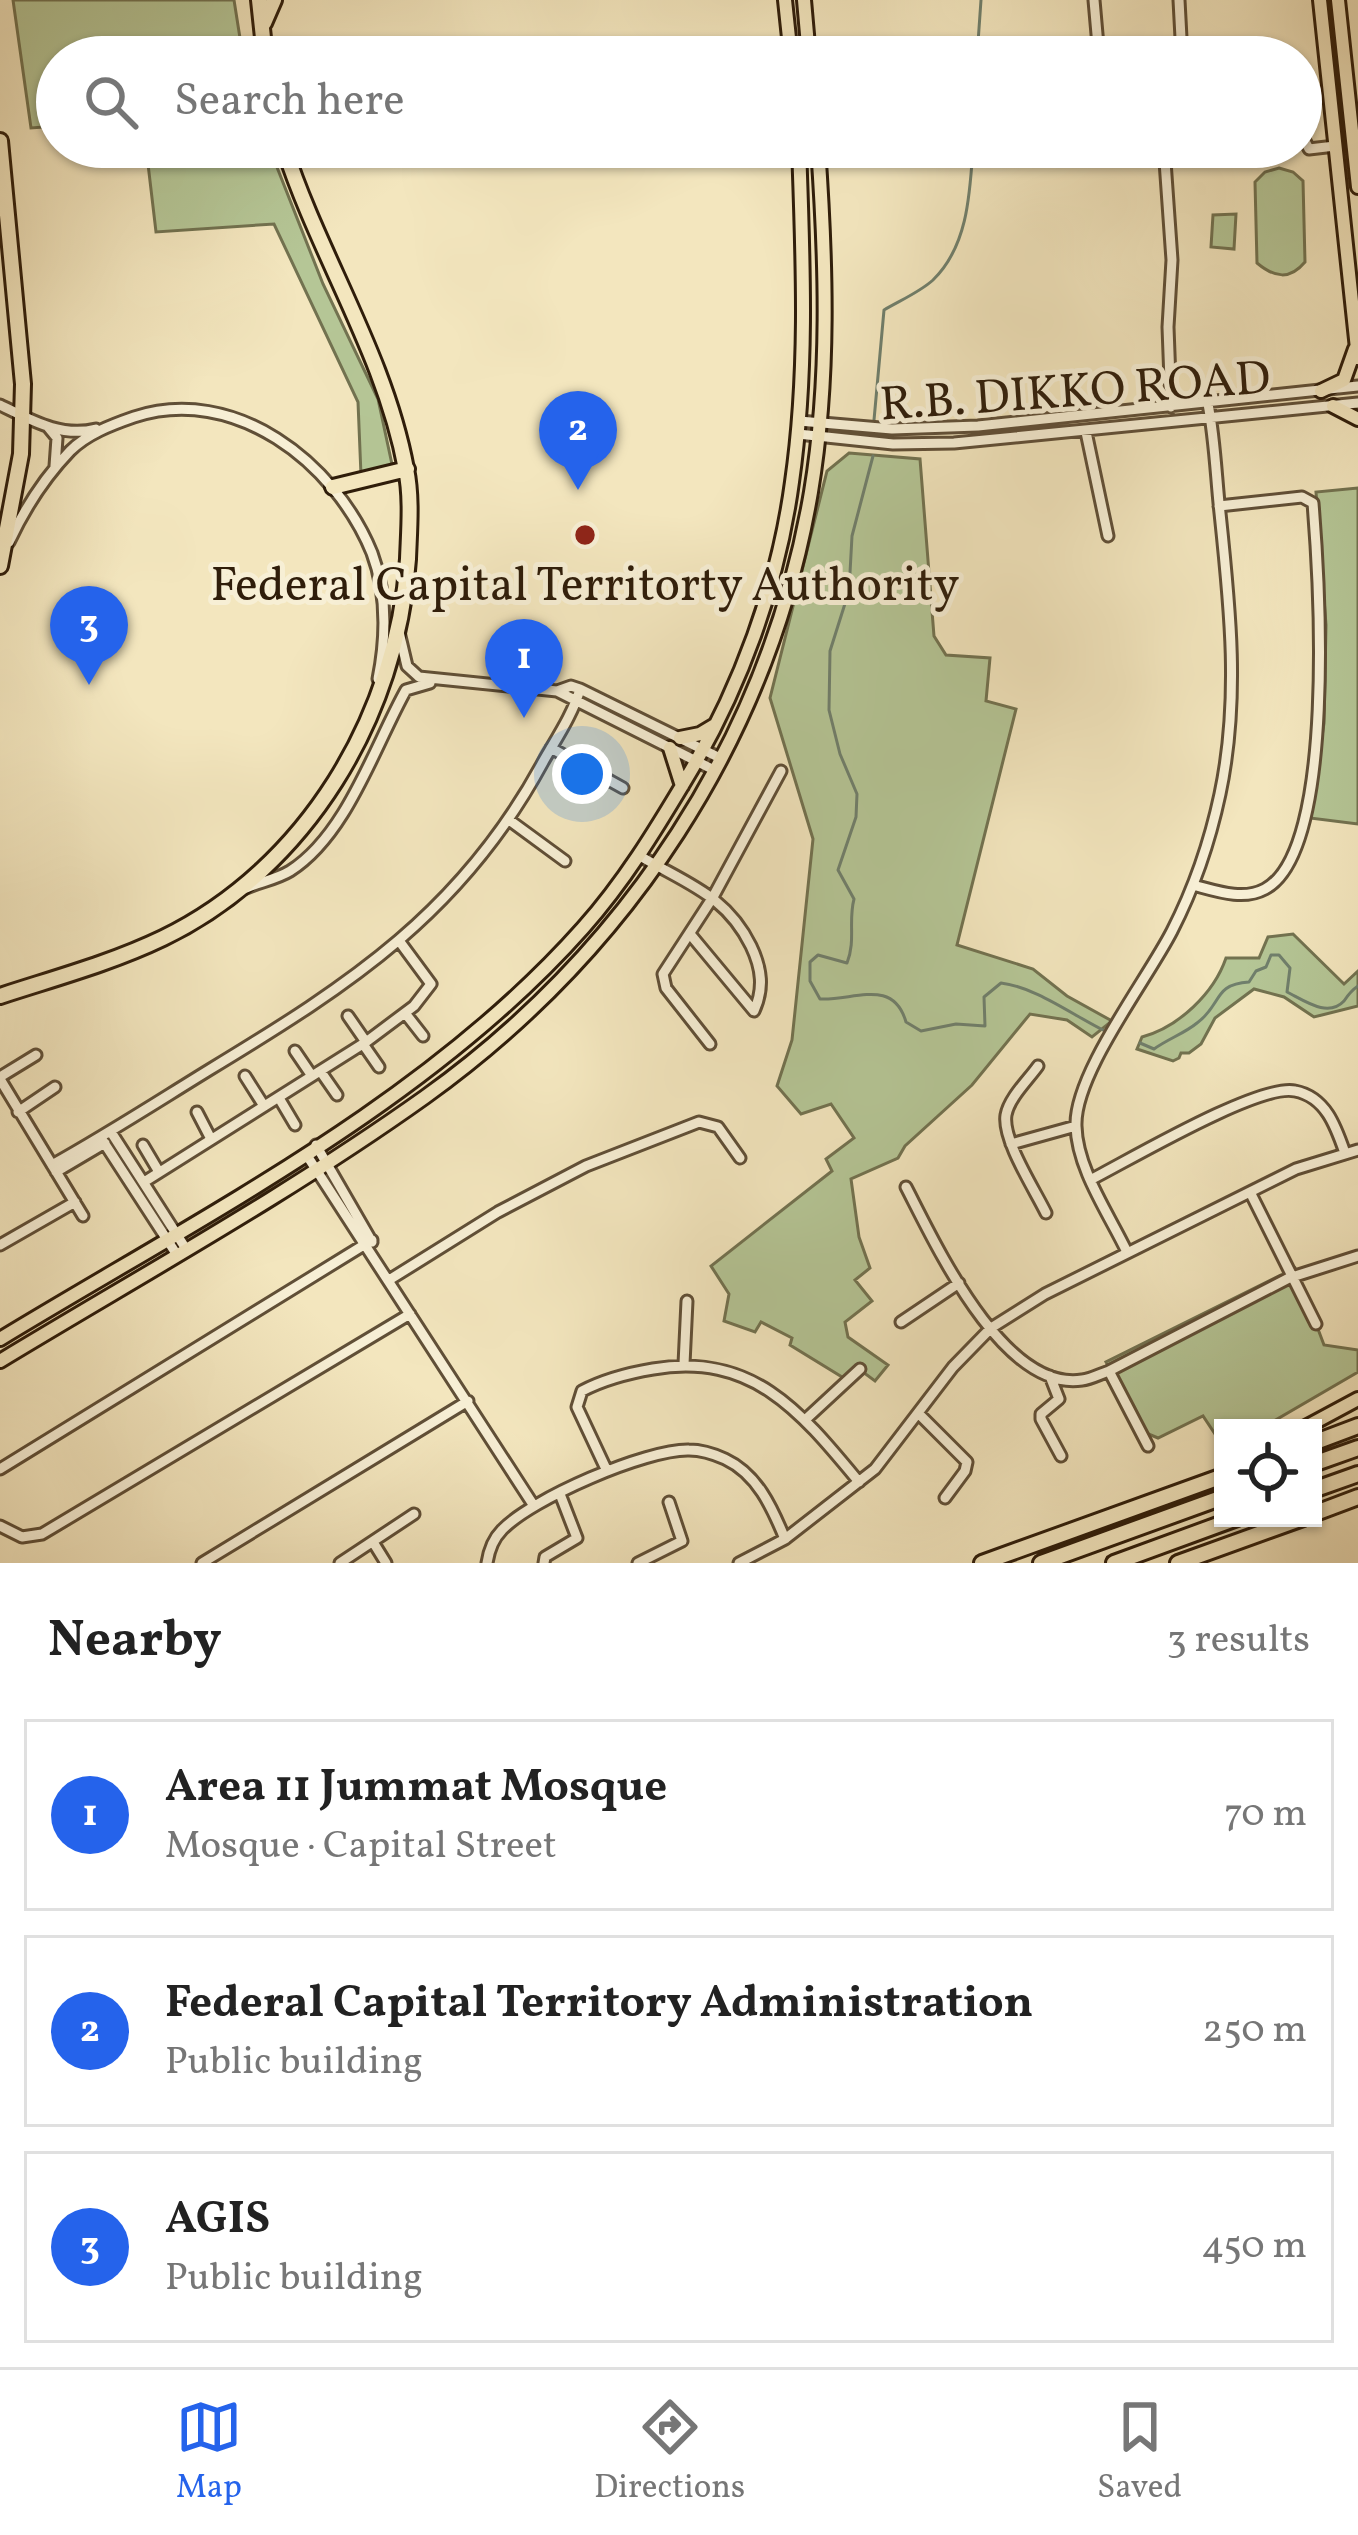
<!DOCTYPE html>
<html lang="en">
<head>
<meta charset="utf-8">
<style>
  :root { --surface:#fff; --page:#f6f6f6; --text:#222; --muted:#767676; --line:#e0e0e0; --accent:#2563eb }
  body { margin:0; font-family:Vollkorn,serif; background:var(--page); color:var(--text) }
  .controls { position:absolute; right:36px; bottom:36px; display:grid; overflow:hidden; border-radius:0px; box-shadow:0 3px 9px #0004 }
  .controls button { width:108px; height:108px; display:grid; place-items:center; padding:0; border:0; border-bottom:3px solid var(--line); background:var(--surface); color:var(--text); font:60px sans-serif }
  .you { position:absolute; left:582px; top:774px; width:42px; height:42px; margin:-30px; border:9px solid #fff; border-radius:50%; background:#1a73e8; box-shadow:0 0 0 18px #1a73e833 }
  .badge { display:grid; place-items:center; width:78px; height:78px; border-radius:50%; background:var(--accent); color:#fff; font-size:39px; font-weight:700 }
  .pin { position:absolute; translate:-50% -99px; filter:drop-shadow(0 3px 6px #0008) }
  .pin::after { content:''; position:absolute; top:63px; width:42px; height:36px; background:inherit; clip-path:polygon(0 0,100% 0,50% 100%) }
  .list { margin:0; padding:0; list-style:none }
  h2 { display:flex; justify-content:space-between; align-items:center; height:156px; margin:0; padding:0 48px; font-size:51px }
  h2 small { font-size:39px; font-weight:400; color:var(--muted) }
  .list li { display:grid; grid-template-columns:78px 1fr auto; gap:36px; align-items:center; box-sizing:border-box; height:192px; margin:0 24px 24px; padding:0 24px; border:3px solid var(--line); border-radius:0px }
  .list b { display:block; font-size:45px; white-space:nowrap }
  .list p { margin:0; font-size:39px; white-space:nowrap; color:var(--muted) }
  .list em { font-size:39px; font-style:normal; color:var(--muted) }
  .icon { flex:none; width:66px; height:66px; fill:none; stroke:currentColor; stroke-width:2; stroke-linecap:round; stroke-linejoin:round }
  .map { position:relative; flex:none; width:1358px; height:1563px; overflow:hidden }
  .search { position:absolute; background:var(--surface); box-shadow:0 3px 9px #0004; left:36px; right:36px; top:36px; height:132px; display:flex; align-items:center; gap:30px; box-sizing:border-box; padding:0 42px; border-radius:66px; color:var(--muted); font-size:45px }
  .sheet { height:804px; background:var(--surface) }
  nav { display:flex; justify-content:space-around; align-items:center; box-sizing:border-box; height:168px; border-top:3px solid var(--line); background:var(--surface); font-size:33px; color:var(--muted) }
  nav a { display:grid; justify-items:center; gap:6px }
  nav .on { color:var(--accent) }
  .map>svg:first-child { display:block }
  .green { fill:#b5c696; stroke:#727250; stroke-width:3 }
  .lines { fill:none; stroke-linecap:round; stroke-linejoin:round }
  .stream { stroke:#707f6c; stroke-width:3 }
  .minor-casing { stroke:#604f37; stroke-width:15 }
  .major-casing { stroke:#2f1d0a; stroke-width:18 }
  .highway-casing { stroke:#2f1d0a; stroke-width:20 }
  .minor { stroke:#f7efd5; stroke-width:9 }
  .major { stroke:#f3e6be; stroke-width:12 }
  .highway { stroke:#f3e6be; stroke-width:14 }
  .poi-dot { fill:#8f2418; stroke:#f7efd5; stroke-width:4.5 }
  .labels { text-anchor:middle; stroke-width:10; stroke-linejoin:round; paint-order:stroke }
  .street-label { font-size:48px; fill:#2f1d0a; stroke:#f7efd5 }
  .poi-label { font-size:48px; fill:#2f1d0a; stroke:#f7efd5 }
</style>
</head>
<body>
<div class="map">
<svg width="1358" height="1563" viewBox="0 0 1358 1563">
  <rect width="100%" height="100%" fill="#f3e6be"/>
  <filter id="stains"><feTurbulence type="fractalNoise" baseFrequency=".00167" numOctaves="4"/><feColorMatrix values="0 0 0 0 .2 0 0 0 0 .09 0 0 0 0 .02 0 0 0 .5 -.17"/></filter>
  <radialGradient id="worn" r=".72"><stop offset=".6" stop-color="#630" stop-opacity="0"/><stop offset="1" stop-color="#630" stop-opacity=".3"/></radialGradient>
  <path class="green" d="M13,0H234L243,57H57V126L31,128Z
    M146,147H269L323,284L378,399L393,469L361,475L358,402L274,224L156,232Z
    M1279,168L1293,172L1303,181L1305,262C1290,280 1275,278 1257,263L1255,182L1265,172Z
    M1236,214L1234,249L1211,247L1213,215Z
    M849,453L920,459L934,636L946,655L990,658L986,701L1016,709L957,945L1033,969L1067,996L1112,1021L1092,1037L1067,1020L1030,1014L972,1085L905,1146L898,1158L851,1179L859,1237L870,1268L855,1280L872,1301L845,1322L848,1337L888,1365L875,1381L863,1372L847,1380L790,1345L792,1338L761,1322L755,1332L724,1321L729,1294L711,1266L832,1171L826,1159L854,1138L831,1104L801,1114L777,1086L792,1040L813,839L770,698L827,471Z
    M1358,488V824L1310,818L1324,723L1326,625L1316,492Z
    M1293,934L1344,984L1358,971V1006L1314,1017L1284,997L1254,989L1215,1018L1201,1044L1189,1053H1181L1179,1058L1173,1061L1137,1049L1142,1037C1179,1027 1214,993 1226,958H1259L1268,937Z
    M1295,1268L1324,1345L1358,1350V1372L1262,1428H1223V1446L1203,1416L1158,1438L1146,1433L1106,1362Z"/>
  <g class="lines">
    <path class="stream" d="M977,57L981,0
      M874,420L884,310C899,301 920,292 933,280C968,246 970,193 973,147
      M873,456L852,536L849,591L830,651L829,710L840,754L857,794L856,817L838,870L854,899C848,922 856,940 847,963L818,955L810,962V981L820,999C853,1001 893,977 906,1022L921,1031L956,1024L985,1026L984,997L1001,983C1035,987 1071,1014 1103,1030
      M1140,1043L1154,1049C1168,1039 1185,1033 1197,1023C1222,1005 1213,984 1249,982L1256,971L1266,967L1271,955H1279L1290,968L1287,992C1305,1001 1328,1018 1344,1001C1348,995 1352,990 1358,986"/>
    <defs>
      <path id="minor" d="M1094,0L1099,57
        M1179,0L1182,57
        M1301,133L1309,149L1335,146
        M1164,147L1172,260L1168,327L1171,407
        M1164,151L1194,147
        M0,405C31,420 61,438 96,429
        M799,421L892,429L978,426L1358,386
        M48,427L57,438L55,466
        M1086,432L1108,536
        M798,434L893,444L954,443L1358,403
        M9,542C24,510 45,477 70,451C87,434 111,425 134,417C234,384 335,462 372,553C387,593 386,639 378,679
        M399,632L407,666L419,677L557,691L714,770
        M557,691L571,686L580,689L720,758
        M551,748L623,788
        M509,820L565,861
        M640,856C687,884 726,895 751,946C762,969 764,989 754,1011L690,934
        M1193,885C1216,891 1243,901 1265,889C1337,851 1319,577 1313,503L1302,497L1219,506
        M246,888C260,882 277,879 290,871C347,835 375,745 406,690L430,683
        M405,1013L423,1036
        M348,1016L366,1042
        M363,1044L379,1067
        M710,1044L666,988L663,974L713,897L781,771
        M295,1051L312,1076
        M1038,1066C1028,1080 1009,1098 1006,1115C1002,1140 1035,1190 1046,1213
        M321,1072L337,1095
        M245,1076L264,1106
        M0,1077L36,1055
        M0,1079L83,1216
        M279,1098L295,1125
        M18,1112L55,1087
        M197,1112L211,1139
        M111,1132L186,1249
        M101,1138L177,1255
        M1011,1144L1076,1126
        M143,1145L159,1172
        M316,1145L372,1242
        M306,1154L534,1506
        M52,1165C106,1135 157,1102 209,1070C351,984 462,912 543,762C556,739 573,714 580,689
        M56,1172L105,1143
        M1092,1179C1131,1159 1260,1083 1295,1091C1326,1097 1336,1127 1345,1153
        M144,1182L366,1042L414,1006L431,984L400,942
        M906,1187C935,1243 1003,1392 1082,1380C1091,1379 1100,1374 1109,1371L1289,1278L1358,1256
        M1250,1192L1316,1324
        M0,1245L75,1202
        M1127,1252C1109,1214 1077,1169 1076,1126C1074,1074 1147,980 1172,931C1194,888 1210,841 1220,794C1240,700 1230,607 1220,513C1216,476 1215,440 1208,404
        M389,1280L498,1212L586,1166L699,1122L718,1127L740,1158
        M901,1322L959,1283
        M684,1364L687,1301
        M1109,1371L1148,1446
        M1050,1376L1059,1399L1041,1414V1419L1061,1456
        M918,1413L967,1462L965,1471L945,1498
        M806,1419L860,1369
        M0,1469L372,1240
        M607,1471L577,1407L582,1391C603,1380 629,1373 653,1369C753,1352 801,1412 859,1482
        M0,1526L22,1537L42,1534L410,1314
        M785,1539L875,1469L953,1367L991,1328L1045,1294L1296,1169L1358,1150
        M373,1542L386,1563
        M202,1563L468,1401
        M340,1563L414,1514
        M487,1563C489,1550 493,1539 502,1530C531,1499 646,1449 689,1450C701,1450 714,1454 725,1459C757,1474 772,1507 785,1539L739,1563
        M544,1563L545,1557L577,1538L560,1494
        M638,1563L682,1541L669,1502"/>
      <path id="major" d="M785,0L791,57
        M804,0L809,57
        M1320,0L1358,358
        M1338,0L1358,187
        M1321,391L1344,380L1355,349
        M1333,406L1358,419
        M680,738L700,734L715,725
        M670,748L682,786
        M0,1339C199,1218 428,1103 583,928C624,882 655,831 686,779C740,689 778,586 792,482C808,371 803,259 799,147
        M0,1361C142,1275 289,1194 425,1097C627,952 769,739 811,492C830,378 826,261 818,147
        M1304,1428L1358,1399"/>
      <path id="highway" d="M259,0L265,57
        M264,23L274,0
        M0,141L23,384L21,454L0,566
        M333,487L407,469
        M0,996C55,978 111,963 163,938C307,868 397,716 408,559C409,530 412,498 406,469C385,355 319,256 284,147
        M1313,1443L1358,1426
        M1313,1464L1358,1448
        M1313,1490L1358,1474
        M1313,1514L1358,1497
        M982,1563L1223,1476
        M1041,1563L1223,1497
        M1114,1563L1237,1518
        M1178,1563L1303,1518"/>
    </defs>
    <use href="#minor" class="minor-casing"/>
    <use href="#major" class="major-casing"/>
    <use href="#highway" class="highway-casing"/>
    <use href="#minor" class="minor"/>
    <use href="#major" class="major"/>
    <use href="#highway" class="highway"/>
  </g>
  <circle class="poi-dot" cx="585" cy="535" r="12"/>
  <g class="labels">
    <g class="street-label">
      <text transform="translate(1075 389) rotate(-4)" y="17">R.B. DIKKO ROAD</text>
    </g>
    <g class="poi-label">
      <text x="585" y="600">Federal Capital Territorty Authority</text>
    </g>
  </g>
  <rect width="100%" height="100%" filter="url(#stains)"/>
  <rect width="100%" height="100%" fill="url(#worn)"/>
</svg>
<div class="controls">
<button><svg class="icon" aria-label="locate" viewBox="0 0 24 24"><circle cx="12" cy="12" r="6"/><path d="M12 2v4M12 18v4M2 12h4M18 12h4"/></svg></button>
</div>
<div class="you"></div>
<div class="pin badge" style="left:524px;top:718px">1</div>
<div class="pin badge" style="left:578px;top:490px">2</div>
<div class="pin badge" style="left:89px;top:685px">3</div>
<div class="search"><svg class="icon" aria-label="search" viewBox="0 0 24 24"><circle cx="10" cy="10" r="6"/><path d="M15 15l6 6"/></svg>Search here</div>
</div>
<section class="sheet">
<h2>Nearby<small>3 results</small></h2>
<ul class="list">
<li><span class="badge">1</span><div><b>Area 11 Jummat Mosque</b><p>Mosque · Capital Street</p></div><em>70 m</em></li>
<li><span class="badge">2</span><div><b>Federal Capital Territory Administration</b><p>Public building</p></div><em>250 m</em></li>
<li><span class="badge">3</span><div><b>AGIS</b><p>Public building</p></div><em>450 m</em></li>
</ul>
</section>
<nav>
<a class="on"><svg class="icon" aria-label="map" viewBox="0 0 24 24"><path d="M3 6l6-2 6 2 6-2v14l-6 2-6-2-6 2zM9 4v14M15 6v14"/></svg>Map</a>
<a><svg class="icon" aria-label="directions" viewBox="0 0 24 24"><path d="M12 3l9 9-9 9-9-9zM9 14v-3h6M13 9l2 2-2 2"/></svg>Directions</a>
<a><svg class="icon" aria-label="saved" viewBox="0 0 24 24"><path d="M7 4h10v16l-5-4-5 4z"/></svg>Saved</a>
</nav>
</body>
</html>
